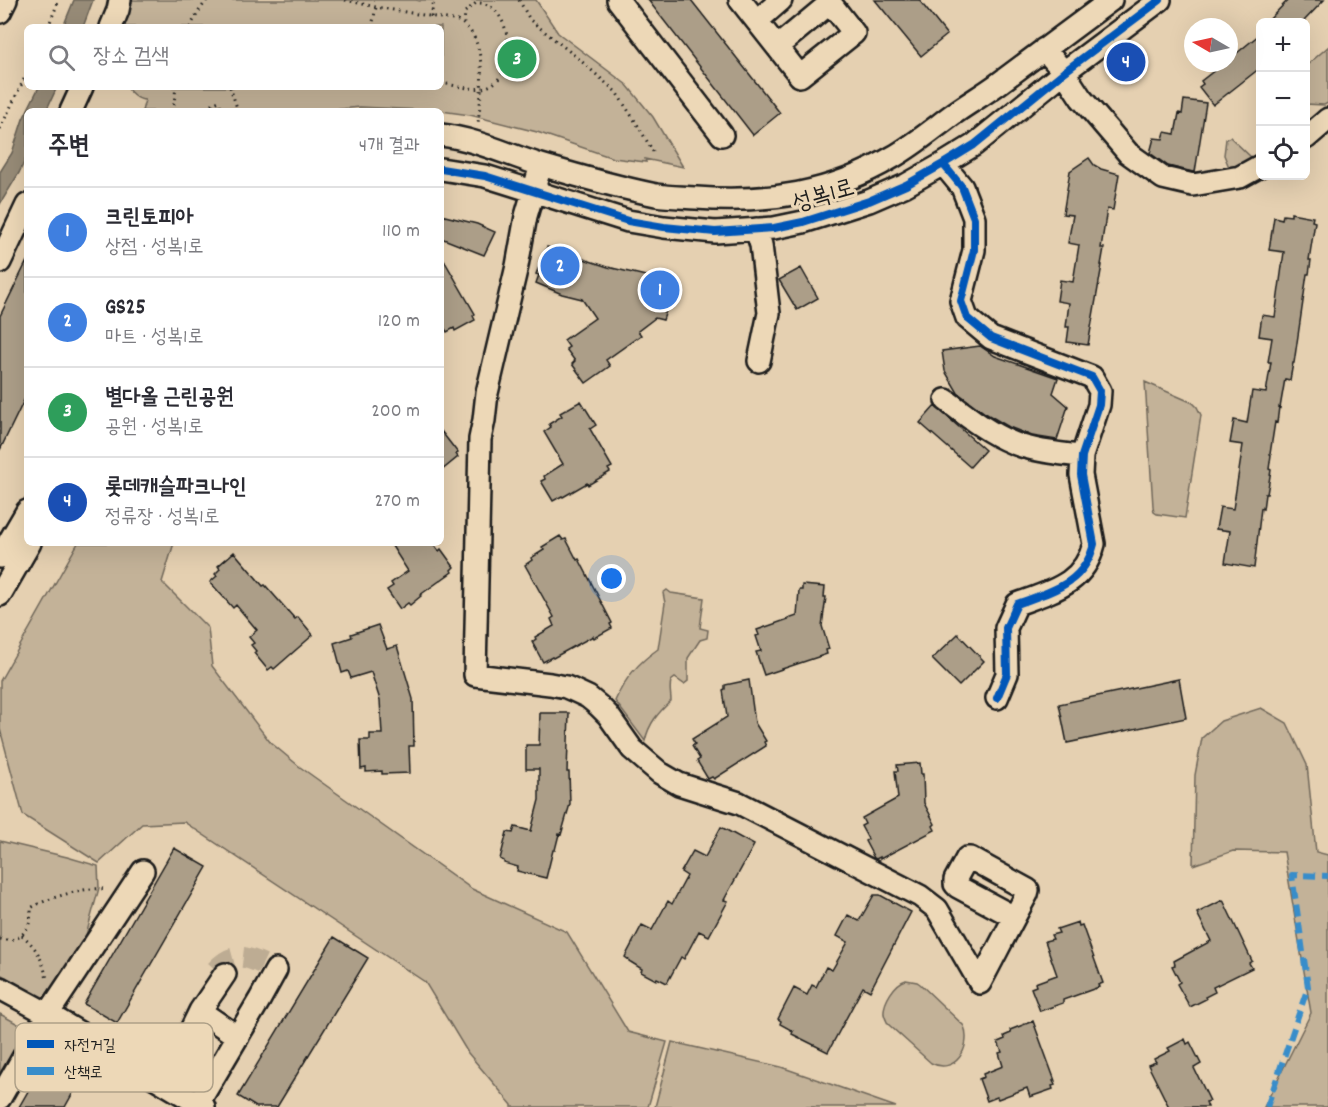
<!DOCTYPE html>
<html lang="ko">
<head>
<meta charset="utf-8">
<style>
  :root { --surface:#fff; --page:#f7f7f7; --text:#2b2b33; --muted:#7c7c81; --line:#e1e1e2; --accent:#2563eb }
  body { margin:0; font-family:Dekko,"Poor Story",sans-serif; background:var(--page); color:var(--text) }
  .controls { position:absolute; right:18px; top:18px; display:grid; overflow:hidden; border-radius:9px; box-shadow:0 6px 24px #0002 }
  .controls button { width:54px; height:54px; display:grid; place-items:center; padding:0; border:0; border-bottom:2px solid var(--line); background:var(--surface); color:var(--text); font:30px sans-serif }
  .compass { position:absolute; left:1184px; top:18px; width:54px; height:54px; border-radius:50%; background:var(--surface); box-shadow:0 6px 24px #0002; rotate:279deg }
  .you { position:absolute; left:612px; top:579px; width:21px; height:21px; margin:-15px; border:4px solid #fff; border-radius:50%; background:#1a73e8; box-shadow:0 0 0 9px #1a73e833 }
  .badge { display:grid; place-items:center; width:39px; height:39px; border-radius:50%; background:var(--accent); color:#fff; font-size:20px; font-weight:700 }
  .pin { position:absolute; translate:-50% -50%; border:3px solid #fff; box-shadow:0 2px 6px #0006 }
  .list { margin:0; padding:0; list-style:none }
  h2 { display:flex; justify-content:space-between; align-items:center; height:78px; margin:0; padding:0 24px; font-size:26px }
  h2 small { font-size:20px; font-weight:400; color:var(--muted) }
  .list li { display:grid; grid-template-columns:39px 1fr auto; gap:18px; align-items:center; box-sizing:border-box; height:90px; padding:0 24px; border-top:2px solid var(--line) }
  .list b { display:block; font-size:22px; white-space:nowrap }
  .list p { margin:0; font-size:20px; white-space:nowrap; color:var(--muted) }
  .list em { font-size:20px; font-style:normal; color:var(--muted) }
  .icon { flex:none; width:33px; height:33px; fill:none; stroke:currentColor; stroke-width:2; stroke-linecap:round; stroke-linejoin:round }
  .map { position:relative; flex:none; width:1328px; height:1107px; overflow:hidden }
  .search { position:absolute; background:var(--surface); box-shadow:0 6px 24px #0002; left:24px; top:24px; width:420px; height:66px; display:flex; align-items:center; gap:15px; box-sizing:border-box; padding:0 21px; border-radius:9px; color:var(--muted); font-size:22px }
  .panel { position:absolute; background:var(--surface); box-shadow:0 6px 24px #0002; left:24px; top:108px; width:420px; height:438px; border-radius:9px }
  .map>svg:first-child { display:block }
  .green { fill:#c3b298; stroke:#70675a; stroke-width:1.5 }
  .water { fill:#978b77; stroke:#665f53; stroke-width:1.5 }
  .building { fill:#ac9e88; stroke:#1c1c1c; stroke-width:1.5 }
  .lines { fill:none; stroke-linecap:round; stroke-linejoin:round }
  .minor-tunnel { stroke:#bdac93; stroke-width:21; stroke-dasharray:21 10; stroke-linecap:butt }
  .minor-casing { stroke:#1c1c1c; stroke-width:26 }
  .path { stroke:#1c1c1c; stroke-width:3; stroke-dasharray:1.5 4.5; stroke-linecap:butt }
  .minor { stroke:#edd8b7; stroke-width:21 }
  .quiet { stroke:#388dca; stroke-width:6; stroke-dasharray:12 6; stroke-linecap:butt }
  .cycleway-casing { stroke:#edd8b7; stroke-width:11 }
  .cycleway { stroke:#0057b8; stroke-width:8 }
  .labels { text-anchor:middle; stroke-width:6; stroke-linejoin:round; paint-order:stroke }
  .street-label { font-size:24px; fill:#1c1c1c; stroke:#edd8b7 }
  .key { fill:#edd8b7; stroke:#aea088; stroke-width:1.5 }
  .key-label { font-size:16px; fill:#1c1c1c }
</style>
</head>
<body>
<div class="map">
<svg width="1328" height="1107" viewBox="0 0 1328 1107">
  <rect width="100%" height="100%" fill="#e5d0b1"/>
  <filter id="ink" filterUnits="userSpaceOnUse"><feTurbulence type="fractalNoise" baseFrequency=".0167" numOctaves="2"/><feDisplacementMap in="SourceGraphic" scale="12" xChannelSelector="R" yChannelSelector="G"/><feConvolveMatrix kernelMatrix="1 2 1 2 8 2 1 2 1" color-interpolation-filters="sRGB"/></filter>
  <g filter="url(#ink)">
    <path class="green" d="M128,0H416L420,1L421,0H536L558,33L627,85L653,117L683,167L645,159L646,162L613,158L537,132L470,115L441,111L360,107L322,111H142L145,100C138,100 130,93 127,87H441V27H119Z
      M1328,47V103L1324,105L1306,104V66Z
      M1230,137L1253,159L1233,177L1224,155L1226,139Z
      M1145,382L1193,403L1197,407L1201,415L1185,518L1157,514L1154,512L1153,506Z
      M78,543H174L162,582L208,628L212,666L270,742L300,767L472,889L567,932L628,1032L667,1042L648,1107H512V1105L468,1053L425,982L184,822L142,824L99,863L23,815L0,729V681Z
      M667,590L671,593L704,598L700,628L708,630L707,638L700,640L688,658V681L684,684L675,678L671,681C669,688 671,694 671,701C658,713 649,723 645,741L615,701C625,678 638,663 658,649L665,603L663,593Z
      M1261,708L1287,723L1307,765L1316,852L1328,855V1107H1264L1311,1013L1284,852L1233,851L1193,865L1195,775L1202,738L1221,721Z
      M0,841L67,857L98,866L99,888L82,950L46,1000L0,974Z
      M906,980L917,982L920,984L964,1026C972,1048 955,1075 931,1063L888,1024C886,1020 885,1018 884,1014C883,1002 895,983 906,980Z
      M0,1014L34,1033L0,1107Z
      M672,1042L781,1067L896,1107H655Z"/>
    <path class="water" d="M74,0H93L83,27H63Z
      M39,87H57L46,111H27Z
      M27,111V156L19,173L0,204V172L12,153L23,119Z"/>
    <path class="building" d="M648,0H691L780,113L753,135Z
      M875,0H919L947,35L921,56Z
      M1288,0H1324L1303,22H1267Z
      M1260,34V68L1213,105L1199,87L1203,84L1201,81L1224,63H1229V43L1237,53Z
      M1184,100L1206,103L1195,172H1193L1168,166L1150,153L1154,138L1163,139L1165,132L1175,134L1179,113L1182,114Z
      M1089,158L1094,165L1101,169L1119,174L1113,210L1107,209L1101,248H1104L1101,265H1102L1088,345L1067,342L1069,327H1066L1069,303L1057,301L1060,280L1073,282L1079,245L1068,243L1073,215L1063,214L1070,171Z
      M1291,213L1313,217L1312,221L1315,222L1309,260H1311L1309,274H1307L1294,363H1293L1290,380L1285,379L1280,408L1279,407L1277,423L1275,422L1270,454L1271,455L1269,469L1271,470L1267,494H1265L1263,509L1261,508L1254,568L1225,563L1230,531L1216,529L1220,507L1233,509L1243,445L1230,443L1234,420L1247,423L1252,391L1266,393L1271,362H1268L1272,338L1259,336L1262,315L1275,317L1284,252L1269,250L1274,217L1282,219L1283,215L1291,216Z
      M441,215L477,224L495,232L484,255L441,238Z
      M547,247L608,267L675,283L663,320L655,318L638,331L641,335L606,360L610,366L586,383L572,364L575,361L566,349L569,347L564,340L595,318L582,299L562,294L536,283L539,275L536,274Z
      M441,255L475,314L473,316L475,320L455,331L454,328L447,332L445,329L441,332Z
      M27,261V394L0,450V316Z
      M801,268L818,298L797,310L779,280Z
      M980,346L995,356L1058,378L1053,393L1068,406L1057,440L1032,436L1009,427L985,413L958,393L945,371L942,351Z
      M581,401L596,425L590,429L612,467L608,469L610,472L588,485L587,483L563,497L562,496L553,501L541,481L545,479L544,476L563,464L544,432L551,427L549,424L562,416L560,413Z
      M935,406L985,450L970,467L920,423Z
      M441,431L458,453L456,454L458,457L441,471Z
      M560,536L563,540L566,539L577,560L579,559L612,623L610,624L612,628L594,638L593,636L553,658L552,657L543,662L532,642L536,639L535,637L554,626L551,619L554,617L525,565L532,560L531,558L544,550L542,547Z
      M390,543H433L439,551L441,549L454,567L451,570L452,572L420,595L421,596L410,605L408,603L400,609L387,590L393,586L391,583L408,571Z
      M234,552L263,586L265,585L295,619L298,617L313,635L274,669L272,667L268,670L254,653L256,651L251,645L254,643L249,637L257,630L236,605L233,608L210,582L217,576L215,574L220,569L218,566Z
      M802,585L825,587L824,597H826L822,626L829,649L826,650L827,654L764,675L756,652L761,651L756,636L759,635L757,630L797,616L799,590H802Z
      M378,625L387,649L397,646L413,699L414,746H409L410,773L382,774V771L366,772V768L361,769L360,740H370V734H382L380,700L371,672L351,678L348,671L342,673L334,643L352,637L351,634Z
      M958,634L984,661L959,686L932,659Z
      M1179,679L1186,718L1067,743L1059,704Z
      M749,680L755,723L766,741L764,742L766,746L714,779L712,777L708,779L697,761L700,759L692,746L695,744L692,739L727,717L723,690L725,689V685Z
      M540,713H569L567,772H569L570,804L561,835L559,834L555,850H553L546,878L517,871L518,867L504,863V861L500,859L507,832L513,833L515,827L531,831L539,800V769H526V745H539Z
      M920,763L921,774H923L924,803L935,824L933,826L935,830L880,859V857L876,859L874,858L865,841L868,839L861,826L865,824L862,818L898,798L895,771H898L897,765Z
      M721,827L754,845L724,900L728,901L709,936L699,931L684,959L681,957L667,983L657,978L656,980L641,972L642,969L629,961V960L625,957L642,925L652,930L668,901L672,904L687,876L681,872L693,851L705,857Z
      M174,848L207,867L117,1023L84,1004Z
      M874,895H880L911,912L870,991L863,987L828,1052L792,1034L793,1031L780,1024L781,1021L778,1019L794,988L807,995L812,985L816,987L826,967L832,970L848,942L837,936L848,915L859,921Z
      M1223,900L1252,961L1249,963L1252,968L1213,987L1215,992L1205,997L1206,999L1190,1007L1177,984L1180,982L1172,966L1175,965L1174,961L1211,941L1197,913Z
      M1078,922L1079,926L1082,925L1103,983L1098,985L1099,987L1063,1000V1003L1040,1011L1031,988L1036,986L1035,983L1057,975L1045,941L1053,939L1051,935L1059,933L1057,929Z
      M334,937L368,958L277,1107H256L238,1096Z
      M1033,1021L1055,1081H1053L1055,1085L1052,1086L1053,1089L1030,1097L1027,1088L998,1099L997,1097L987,1101L979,1079L984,1077L983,1074L1003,1066L999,1053L1002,1052L998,1042L1005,1039L1004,1036L1011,1033L1010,1030Z
      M1185,1039L1187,1044L1190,1042L1201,1064L1194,1068L1210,1101L1206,1102L1208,1107H1169L1148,1065L1156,1062L1154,1059L1170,1051L1168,1048Z
      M54,1046L89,1064L65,1107H19Z"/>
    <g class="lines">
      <path class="minor-tunnel" d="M216,970C236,947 252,960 276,970"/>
      <defs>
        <path id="minor" d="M618,0L722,135
          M740,0L800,76L854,33L828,0
          M0,12L6,0
          M757,21L781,0
          M111,27L118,10L120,0
          M777,47L830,3
          M1044,49L1064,72L1081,98L1128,153L1163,178L1193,185L1240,177L1260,166
          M71,111L82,87
          M441,135C476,139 508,155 541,165C578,176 617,187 656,195C669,197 683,197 696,198C767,203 831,194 893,157C914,145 933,129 952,115C967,104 983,95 998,84C1036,56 1073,28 1111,0
          M1306,138L1328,119
          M943,164L962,187L974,218V250L961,301L967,318L991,338L1092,377L1100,391L1099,405L1082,456L1081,475L1094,544C1084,584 1052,591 1017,604L1006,628L1007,674L997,698
          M541,165L526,216L517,266L487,393L484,420L480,439L475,675L550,684L566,687L573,690L588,697L599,706L608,715L632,749L660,773L679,784L739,803L920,896L937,909L980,983
          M441,169L485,176L628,221L664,227L715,232L774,228L803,222L869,201L906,185L943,164L974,145L1064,72L1160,0
          M756,229L761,245L769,313L759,361
          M0,262L27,205
          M946,400C967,416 988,433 1013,443C1033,451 1060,454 1082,456
          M0,557L27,511
          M0,595L30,543
          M980,983C996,953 1011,923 1027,894L1028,890L970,858H967L955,880V884L958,887L1014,917
          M0,988L48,1014L204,1107
          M200,1011L238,1037
          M182,1048L200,1011L225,974
          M0,1098L48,1014L143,871
          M196,1107L260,999L276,970"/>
      </defs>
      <use href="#minor" class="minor-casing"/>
      <path class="path" d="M345,0L376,7L458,21C490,36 481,95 478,123
        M519,0L530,20L579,59L616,92L637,124L655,155
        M431,17L434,0
        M48,27L59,0
        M190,27L199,11L207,0
        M372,27L376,7
        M441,83C454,85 470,90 482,88C522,82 513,0 476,3L465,12L464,23
        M230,87L238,111
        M173,111L176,87
        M213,111L212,104L219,101L222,111
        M0,129L27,73
        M22,935C38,949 42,959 47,979
        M0,939C21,944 32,928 31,908C44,899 93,884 107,890"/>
      <use href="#minor" class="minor"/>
      <path class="quiet" d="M1267,1107L1308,987L1292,875L1328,876"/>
      <defs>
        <path id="cycleway" d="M943,164L962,187L974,218V250L961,301L967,318L991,338L1092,377L1100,391L1099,405L1082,456L1081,475L1094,544C1084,584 1052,591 1017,604L1006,628L1007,674L997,698
          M441,169L485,176L628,221L664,227L715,232L774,228L803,222L869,201L906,185L943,164L974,145L1064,72L1160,0"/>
      </defs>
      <use href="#cycleway" class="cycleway-casing"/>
      <use href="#cycleway" class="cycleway"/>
    </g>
  </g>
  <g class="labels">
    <g class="street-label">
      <text transform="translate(823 194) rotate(-16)" y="8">성복1로</text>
    </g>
  </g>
  <rect x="15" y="1023" width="198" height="69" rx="9" class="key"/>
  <rect x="27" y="1040" width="27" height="8" fill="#0057b8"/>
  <rect x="27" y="1067" width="27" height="8" fill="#388dca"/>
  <g class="key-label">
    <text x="64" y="1050">자전거길</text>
    <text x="64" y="1077">산책로</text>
  </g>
</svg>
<div class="controls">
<button>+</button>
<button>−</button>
<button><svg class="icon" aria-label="locate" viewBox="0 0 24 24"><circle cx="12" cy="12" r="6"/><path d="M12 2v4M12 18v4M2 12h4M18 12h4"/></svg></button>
</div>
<svg class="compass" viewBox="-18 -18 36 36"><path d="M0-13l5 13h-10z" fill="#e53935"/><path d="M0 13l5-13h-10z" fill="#7c7c81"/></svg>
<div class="you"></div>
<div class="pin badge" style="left:660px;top:290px;background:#3f7fe0">1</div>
<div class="pin badge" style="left:560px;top:266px;background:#3f7fe0">2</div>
<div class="pin badge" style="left:517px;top:59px;background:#2e9e5b">3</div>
<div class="pin badge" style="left:1126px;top:62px;background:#1a4fb4">4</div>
<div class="search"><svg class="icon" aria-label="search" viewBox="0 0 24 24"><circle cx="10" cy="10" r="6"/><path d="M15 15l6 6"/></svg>장소 검색</div>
<section class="panel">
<h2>주변<small>4개 결과</small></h2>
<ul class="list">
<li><span class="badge" style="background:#3f7fe0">1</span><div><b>크린토피아</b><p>상점 · 성복1로</p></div><em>110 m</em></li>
<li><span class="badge" style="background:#3f7fe0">2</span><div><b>GS25</b><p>마트 · 성복1로</p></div><em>120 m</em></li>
<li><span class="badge" style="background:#2e9e5b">3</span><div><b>별다올 근린공원</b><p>공원 · 성복1로</p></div><em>200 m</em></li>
<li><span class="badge" style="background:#1a4fb4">4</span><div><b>롯데캐슬파크나인</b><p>정류장 · 성복1로</p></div><em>270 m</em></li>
</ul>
</section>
</div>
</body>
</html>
